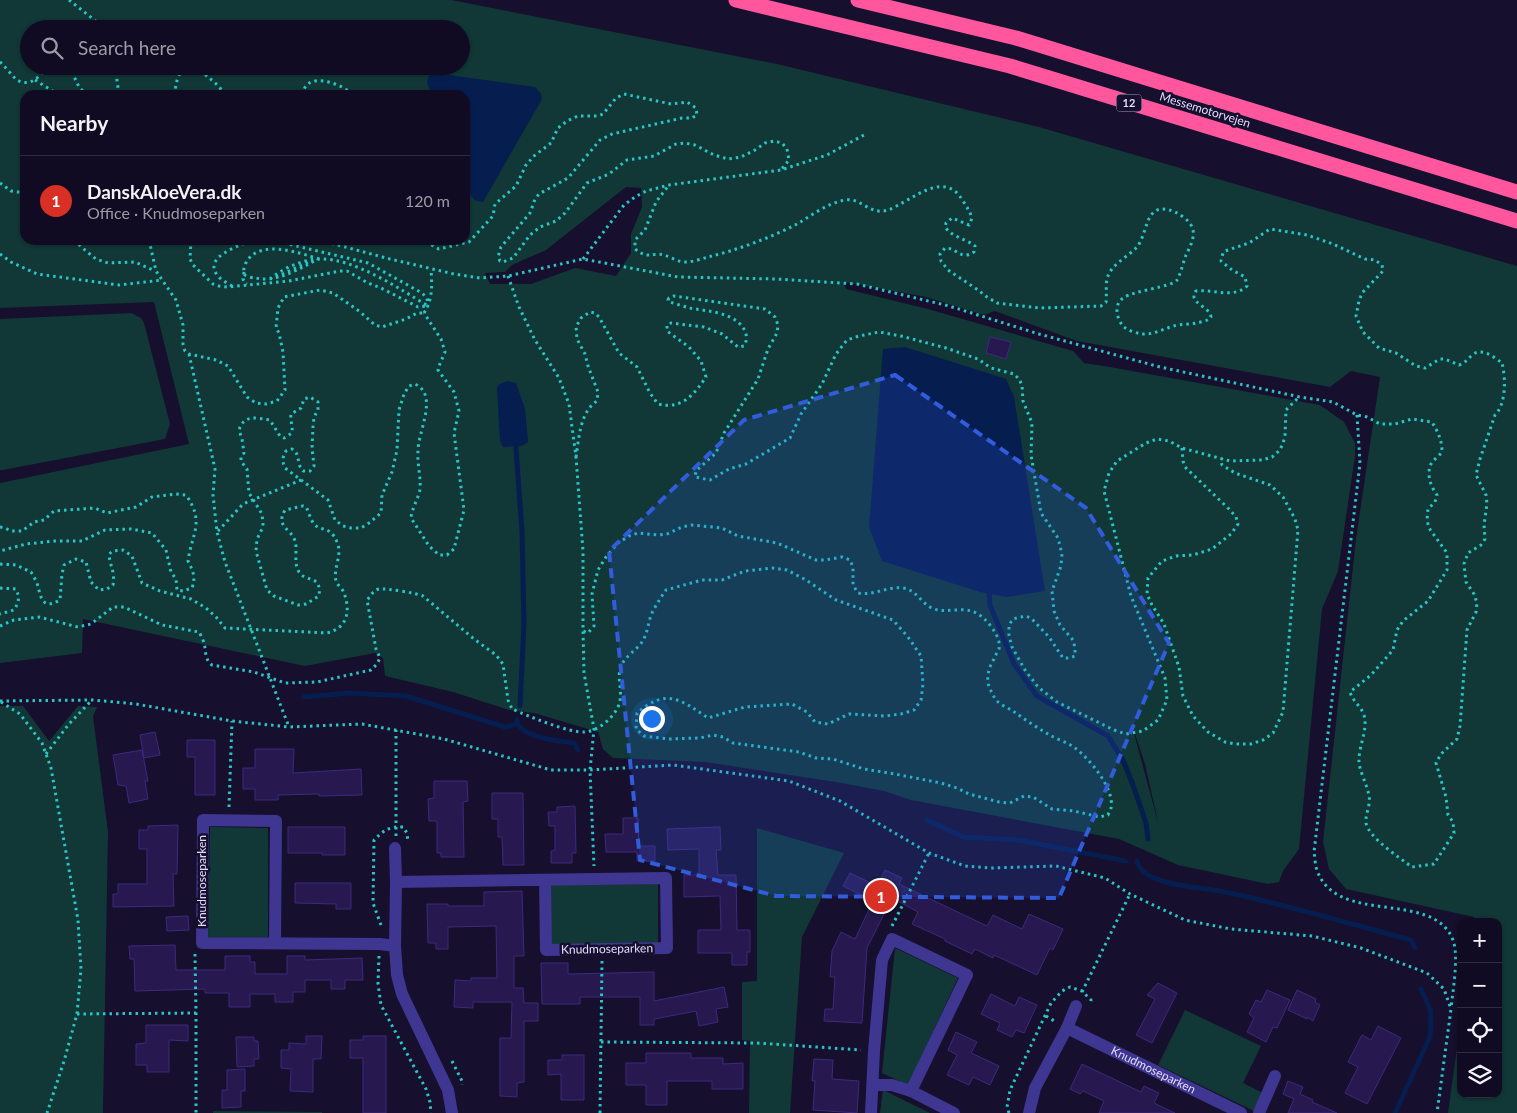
<!DOCTYPE html>
<html lang="en">
<head>
<meta charset="utf-8">
<style>
  :root { --surface:#100b22; --page:#19142a; --text:#f1f3f6; --muted:#9c9ba5; --line:#302b40; --accent:#d93025 }
  body { margin:0; font-family:Lato,sans-serif; background:var(--page); color:var(--text) }
  .controls { position:absolute; right:15px; bottom:15px; display:grid; overflow:hidden; border-radius:10px; box-shadow:0 1px 4px #0004 }
  .controls button { width:45px; height:45px; display:grid; place-items:center; padding:0; border:0; border-bottom:1px solid var(--line); background:var(--surface); color:var(--text); font:25px sans-serif }
  .you { position:absolute; left:651px; top:718px; width:18px; height:18px; margin:-12px; border:4px solid #fff; border-radius:50%; background:#1a73e8; box-shadow:0 0 0 8px #1a73e833 }
  .badge { display:grid; place-items:center; width:32px; height:32px; border-radius:50%; background:var(--accent); color:#fff; font-size:16px; font-weight:700 }
  .pin { position:absolute; translate:-50% -50%; border:2px solid #fff; box-shadow:0 1px 5px #0006 }
  .list { margin:0; padding:0; list-style:none }
  h2 { display:flex; justify-content:space-between; align-items:center; height:65px; margin:0; padding:0 20px; font-size:21px }
  h2 small { font-size:16px; font-weight:400; color:var(--muted) }
  .list li { display:grid; grid-template-columns:32px 1fr auto; gap:15px; align-items:center; box-sizing:border-box; height:90px; padding:0 20px; border-top:1px solid var(--line) }
  .list b { display:block; font-size:19px; white-space:nowrap }
  .list p { margin:0; font-size:16px; white-space:nowrap; color:var(--muted) }
  .list em { font-size:16px; font-style:normal; color:var(--muted) }
  .icon { flex:none; width:28px; height:28px; fill:none; stroke:currentColor; stroke-width:2; stroke-linecap:round; stroke-linejoin:round }
  .map { position:relative; flex:none; width:1517px; height:1113px; overflow:hidden }
  .search { position:absolute; background:var(--surface); box-shadow:0 1px 4px #0004; left:20px; top:20px; width:450px; height:55px; display:flex; align-items:center; gap:12px; box-sizing:border-box; padding:0 18px; border-radius:28px; color:var(--muted); font-size:19px }
  .panel { position:absolute; background:var(--surface); box-shadow:0 1px 4px #0004; left:20px; top:90px; width:450px; height:155px; border-radius:15px }
  .map>svg:first-child { display:block }
  .green { fill:#113737; fill-rule:evenodd }
  .water { fill:#061d4f }
  .lines { fill:none; stroke-linecap:round; stroke-linejoin:round }
  .stream { stroke:#061d4f; stroke-width:5 }
  .building { fill:#27194f; stroke:#3e297d }
  .path { stroke:#26c8c6; stroke-width:3; stroke-dasharray:2.5 4; stroke-linecap:butt }
  .street { stroke:#3e3690; stroke-width:12 }
  .highway { stroke:#ff569e; stroke-width:15 }
  .marked { fill:#315cdc; fill-opacity:0.2; stroke:#315cdc; stroke-width:4; stroke-dasharray:10 6; stroke-linejoin:round }
  .labels { text-anchor:middle; stroke-width:5; stroke-linejoin:round; paint-order:stroke }
  .shield { fill:#160f2d; stroke:#a49ec0; stroke-width:1 }
  .shield-label { font-size:11px; font-weight:bold; fill:#e1dbff }
  .street-label { font-size:12px; fill:#e1dbff; stroke:#160f2d }
</style>
</head>
<body>
<div class="map">
<svg width="1517" height="1113" viewBox="0 0 1517 1113">
  <rect width="100%" height="100%" fill="#160f2d"/>
  <path class="green" d="M0,0H451L777,64L1039,127L1517,266V1113H1448L1461,1019V1094H1498V922H1473L1474,917L1346,889L1329,869L1323,842L1356,539L1380,377L1351,371L1330,387L1077,341L995,311L984,315L926,297L844,282L846,289L928,309L1073,351L1084,363L1110,367L1320,405L1344,422L1355,443V456L1338,571L1322,609L1299,849L1283,871L1279,882L1268,884L1178,865L1119,839L911,800L884,791L836,782L705,762L613,758L603,749L598,732L534,713L509,710L453,692L385,676L383,658L375,653L305,666L83,619L82,653L0,663V483L189,444L154,302L0,308ZM29,29H461V66H29ZM25,95H465V240H25ZM626,187L641,188L642,207L631,234V253L616,276L575,268L531,284H490L485,273L505,272L512,265L546,250ZM1131,722L1145,764L1159,826Z
    M131,313L141,318L144,323L170,424L165,439L3,470H0V319Z
    M0,706H23L49,741L78,706L97,707L93,716L108,832L103,1113H0Z
    M210,827L268,828V937H208Z
    M757,828L844,853L802,937L790,1113H749L750,1041L742,1040V982L757,981Z
    M658,884V944L550,945L549,885Z
    M895,948L958,978L908,1085L882,1073Z
    M1185,1010L1261,1046L1243,1083L1263,1093L1254,1111L1158,1065Z
    M883,1090L930,1113H880Z
    M213,1111L322,1112V1113H213Z"/>
  <path class="water" d="M434,73L535,87L541,94L542,99L483,202L476,201L471,196L465,180V95H432L427,83L429,76Z
    M905,347L1006,379L1014,397L1045,591L1007,597L980,592L882,561L869,527L883,349Z
    M507,381L516,383L525,409L528,442L522,446L503,447L500,441L497,388L498,385Z"/>
  <g class="lines">
    <path class="stream" d="M516,448L522,532L524,624L520,706
      M989,593L990,605L1014,664L1037,696L1108,736L1123,760L1133,785L1146,823L1148,839
      M304,697L350,693L406,696L505,727L514,725L517,722
      M517,719C516,737 560,741 574,743L578,750
      M927,820L963,837L1018,840L1126,861
      M1137,861C1139,869 1144,873 1152,877C1176,888 1204,887 1230,893C1291,906 1351,924 1411,940L1415,948
      M1395,1113L1430,1037L1431,1020L1430,1009L1421,989"/>
  </g>
  <path class="building" d="M990,337L1011,342L1006,359L986,353Z
    M155,732L160,755L144,758L140,735Z
    M187,740H215V795H195V757H187Z
    M255,749H294L293,773L361,769L362,795L319,796V794L278,795V800H255V789H243V768H255Z
    M142,750L148,781H145L148,799L129,803L126,786L118,785L113,755Z
    M434,781H467L468,801L463,802L464,857H441V853H437V821H429L428,799L434,798Z
    M492,793H523L524,865H503L502,837H498V819H492Z
    M575,806L576,853H572V863H551V851L555,850V826H549L548,812H557V807Z
    M623,818H638L639,846H655V861H637V852H606L605,834H623Z
    M178,825L177,874H173L174,906L113,907V894H118V884H147V849H139V830H148V826Z
    M288,827H345V855H322V853H288Z
    M720,827L721,850H716L718,875H736L737,930H750V952H747V965H732V953H698V930H721L720,896L684,897V875H699V849L668,850L667,829Z
    M885,870L902,878L899,884L987,926L993,915L1022,929L1029,914L1063,929L1053,950L1050,948L1037,975L994,955L993,958L975,949L972,954L945,941V939L912,924L918,912L892,898L867,948L862,1023L824,1021L825,1009H833L835,977H830L832,951L841,932L855,939L873,901L843,886L850,873L877,886Z
    M295,883H351V909H336V904L295,903Z
    M522,891L524,956H514V988H523L524,1003H538V1021H524V1082L517,1083V1097L500,1096V1038H511L512,1002H473V1008L454,1007L455,980L471,981V978H497L496,926L448,927V949H436V943H428L427,904H448V906H484V892Z
    M188,916L189,930L167,931L166,917Z
    M175,945L176,970H225V956H250V962H255V974H287V956H305V960L362,958L363,980H345V989H331V980H305V992H293V1002H275V994H250V1007H229V993H205V989L135,991L134,959H130L129,946Z
    M541,963H568V974L654,972V1001L724,987L728,1007L716,1009L718,1022L699,1026L696,1011L654,1019V1025H640V997H580V1004H542Z
    M1158,983L1177,993L1152,1043L1136,1035L1155,999L1147,995Z
    M1267,990L1290,1000L1277,1028L1273,1027L1266,1042L1247,1032L1254,1018L1249,1014L1256,1000L1261,1002Z
    M1297,990L1316,999L1315,1002L1320,1005L1313,1021L1307,1017V1019L1288,1010Z
    M991,994L1015,1006L1019,997L1037,1005L1024,1033L1016,1030L1012,1037L997,1030L1000,1023L981,1014Z
    M146,1025H188V1041L169,1040V1072H147V1065H136V1044L146,1043Z
    M1378,1026L1401,1038L1367,1104L1345,1093L1358,1067L1348,1062L1362,1035L1371,1040Z
    M956,1032L977,1042L971,1053L999,1066L990,1085L973,1077L969,1085L947,1075L957,1055L948,1050Z
    M306,1036H322L321,1059H313V1092L290,1091L291,1069L281,1068V1050H289V1043L306,1044Z
    M363,1036H386V1113H363V1058H350V1040H363Z
    M236,1037H254V1041H258L259,1059H254V1066L237,1067Z
    M646,1053H691V1058H723V1064L743,1063V1089H712V1081H667V1105H646V1085H626V1063H646Z
    M562,1055H584V1100H561V1074L548,1075V1060H562Z
    M814,1059L833,1060L832,1079L859,1081L857,1113L813,1110L815,1081H812Z
    M1082,1064L1141,1092L1144,1086L1159,1093L1154,1103L1175,1113H1099L1104,1101L1083,1091L1080,1094L1070,1089Z
    M245,1069V1091H241V1107L222,1108V1090H227V1070Z
    M1288,1081L1303,1087L1300,1094L1313,1100L1312,1102L1337,1113H1288L1294,1099L1283,1094Z"/>
  <g class="lines">
    <path class="path" d="M69,0L97,22L101,29
      M0,62C6,67 11,75 17,80C30,88 41,76 47,66
      M69,66L79,87L87,95
      M115,66L119,95
      M35,80L59,95
      M175,95C175,86 178,66 191,67C197,67 204,74 208,77C214,82 221,87 224,95
      M303,95C304,70 342,83 353,95
      M0,183L11,191L25,193
      M74,240L86,251L96,259L108,263L135,262L155,271
      M130,240H133
      M149,240L156,271L176,300L183,325V344L185,351L189,354L216,360L228,366L247,397L256,403L266,404L277,401L285,390L283,352L279,333L276,328L278,308L284,297L320,290L333,293L359,311L375,325L382,327L406,319L417,313H424
      M191,240L190,259L193,265L213,284L219,286L227,287L289,281L340,271H347L368,283L381,288L418,307L428,306
      M271,240L368,263L422,293L427,298L428,305
      M319,240L390,259L454,274L480,278L508,276L583,259L678,277L776,279L857,284L949,306L1039,334L1160,367L1300,397L1333,402L1357,415L1367,417L1380,424H1395L1412,419L1432,422C1438,432 1442,440 1442,452C1439,456 1433,460 1431,464C1426,474 1431,487 1437,495L1435,502L1428,509L1427,520L1429,528L1447,553V570L1428,601L1403,621L1397,630L1393,650L1371,675L1350,692C1353,702 1361,706 1364,715C1368,730 1359,745 1359,760C1358,768 1368,787 1369,796C1371,805 1365,814 1366,823C1369,838 1400,858 1412,867L1434,864L1454,833L1453,822L1448,815L1446,797L1436,763L1441,754L1457,739L1460,726L1467,630L1476,612L1477,603L1474,594L1466,582L1464,564L1468,553L1481,545L1485,539L1484,525L1487,504L1486,495L1476,475L1480,459L1495,415C1506,404 1506,379 1502,363C1494,357 1482,347 1472,355C1468,359 1465,363 1459,365L1445,359H1440L1425,368L1416,366L1396,353L1379,348L1363,332L1356,316L1359,301L1362,293L1383,271L1382,265L1375,260L1365,259L1333,244L1307,235L1270,229L1249,243L1225,251L1223,253L1221,261L1232,270L1245,277L1247,286C1234,299 1212,289 1196,291C1187,303 1210,306 1211,317C1208,320 1208,320 1204,321C1196,324 1187,324 1178,325C1166,327 1155,335 1142,334C1136,333 1129,331 1124,327C1117,320 1113,305 1123,298C1135,290 1172,287 1177,280C1181,273 1183,263 1186,255C1190,247 1196,236 1192,227C1189,220 1181,215 1175,212C1144,199 1149,232 1137,247C1129,256 1112,264 1108,276C1105,282 1107,295 1106,302L1101,306L1040,308L997,303L987,297L978,290L948,270L941,261L940,254L945,248C958,248 960,261 974,252L975,246C966,239 952,237 945,227L946,223L952,218L969,225L972,218C970,212 967,207 963,201C944,168 912,201 888,210C870,216 861,197 845,200C828,203 812,215 797,224C770,238 737,250 708,257C701,259 693,262 685,262C678,262 671,257 664,255C651,252 649,260 635,249V240L645,230L656,202L669,185
      M427,240L434,247L439,249L469,242L493,216L495,204L516,186L526,165L534,156L551,143L558,128L567,121L578,116H598L603,114L616,98L624,94L671,104L687,102L696,108L697,115L692,118H682L612,134L600,140L568,178L539,194L535,199L530,213L501,247L498,257L500,261L503,262L513,258L530,235L540,227L556,221L565,213L587,183L609,174L627,160L654,156L676,144L685,143L695,145L714,155L728,159L741,157L755,150L765,143L774,141L782,143L787,149L789,160L781,170
      M0,254L11,262L37,274L119,285L162,280
      M319,259C300,253 261,239 247,261C245,264 242,271 245,275C247,277 253,278 256,278C274,282 291,273 307,265C311,263 316,259 320,259C354,258 400,289 428,306
      M583,259L624,205L635,197L646,191L669,185L781,170L827,155L864,135
      M244,272L243,279L245,283L247,284
      M508,276L519,307L535,340L559,378L569,404L576,457L583,551V631L584,673L594,729L590,770L594,866
      M276,277L311,261
      M270,279C282,269 299,261 316,259
      M232,286C228,283 222,281 219,277C200,257 240,246 252,240
      M424,313C433,299 432,285 431,269
      M189,354L215,469L213,495L217,532L225,562L289,727
      M1357,415L1360,463L1314,852C1315,857 1315,863 1316,867C1333,928 1433,888 1453,940C1459,956 1453,990 1451,1008
      M1182,448L1183,461L1185,467L1229,509L1236,517L1238,524L1231,534L1212,549L1193,555L1176,556L1162,561L1148,578L1147,594L1152,605L1164,624L1179,667L1183,696L1193,716L1208,732L1225,742L1235,744H1251L1263,740L1273,733L1283,712L1298,530L1295,519L1283,497L1270,485L1235,473L1222,465L1221,461L1222,458
      M576,457C579,438 580,412 597,401L598,392L588,366L585,354L577,339L576,327L581,318L590,312L595,313L599,317L619,353L637,367L650,393L658,404C681,410 694,395 706,377L701,361L689,347L667,331V325L671,323L704,327L722,334L738,347L744,346C747,341 747,336 745,331C736,312 706,311 689,308C683,306 676,304 670,302L668,300L669,298L674,296L765,309L775,317L778,325L777,333L768,349L758,379L724,433L716,453L696,471L695,477L710,480L729,469L746,464L790,438L801,414L822,384L836,354L847,340L859,336L879,332L901,336L946,348L978,359L991,368L1014,374L1019,379L1022,385L1023,401L1032,423L1031,455L1041,513L1058,538L1062,554L1061,566L1052,591L1054,611L1060,625L1073,640L1075,648V656L1070,658H1063L1049,637L1031,618L1025,616L1013,619L1009,625V635L1012,647L1025,670L1038,687L1057,702L1114,730L1126,734L1143,731L1158,720L1167,700L1165,678L1131,596L1104,491L1109,473L1117,461L1146,443L1157,439L1169,441L1182,448L1230,461L1262,460L1272,457L1279,451L1283,444L1285,435L1286,410L1299,397
      M0,527L5,528L11,531H22L34,522L44,520L54,511L95,508L107,513L136,507L152,497L176,494L186,495C205,522 192,533 188,561C193,571 196,577 192,588L183,591L177,590L176,579L171,572L166,550L152,533L131,529L105,530L82,541H55L26,544L0,551
      M218,531L243,504L301,480
      M0,564L16,565L31,572C33,575 35,579 37,583C41,596 41,611 60,600L62,574L64,565L76,559L86,562L91,582L99,590L107,589L113,585C115,570 110,567 109,554L113,551L123,550L132,556L142,583L160,591L191,599L206,608L216,617L225,628L327,633C347,628 351,612 344,593C343,589 337,585 336,581C333,567 343,555 337,542C330,525 321,532 314,524C310,519 309,512 306,507L303,506L285,510C275,527 291,528 295,541C298,551 293,562 299,572C306,583 322,574 319,596L306,604L298,605L274,596L267,590L256,551L257,539L262,529L263,524L262,514L249,493L247,469L241,461V456L244,453L242,439L239,430C244,414 257,418 270,420L280,436L284,438L292,433C293,426 290,421 291,414L301,408L304,399L310,397L318,402V410L314,417L313,427L312,448L314,466L310,471H303C296,464 301,454 292,449L286,451C282,458 282,461 285,468L328,500L335,520L343,526L351,528H361L369,523L381,513L382,495L392,472L397,450L399,410L404,394L409,386L415,384C439,395 418,431 418,451C417,464 421,476 420,489C419,498 412,507 411,518L429,546L439,555H447L454,549L464,510L454,433L459,411L454,392L438,370L439,366L445,352L441,339L424,313
      M0,588L16,589C20,598 19,602 14,610L0,614
      M0,626L14,620L39,617L78,627L91,624L113,607H124L162,625L199,632C200,634 202,637 203,640C207,649 203,658 212,665L254,672L285,683L317,682L371,670L377,664L380,658L376,649L367,600C371,596 373,590 379,589C386,588 416,593 423,596L474,639L496,655L503,664L508,700L512,709C528,716 569,733 585,732C598,731 613,718 618,707C624,694 617,680 620,669C623,657 636,651 642,642C648,633 648,622 652,613C656,605 661,597 666,590L702,580H722L745,571L772,568L787,570L806,580L836,600L893,620L908,637L921,656L923,684L921,700L914,710L901,714L885,716L849,714L828,724L815,722L807,712L792,704L745,707L708,718C680,699 666,688 637,713L636,729L644,736L669,739L700,738L713,735L723,737L733,743L799,752L816,758L833,759L864,769L895,774L941,783L957,788L969,794L999,802L1010,803L1024,796L1033,797L1052,809L1074,811L1099,817L1108,815C1109,812 1111,810 1111,808C1115,789 1089,758 1075,748C1067,742 1056,739 1048,734C1036,727 1024,719 1013,711C1008,708 1001,705 997,701C994,698 993,694 991,691C985,680 988,669 994,659C995,655 998,652 999,649C1002,638 987,619 978,614C964,605 947,614 934,609C921,604 917,590 903,588C887,586 874,596 858,593L853,585V567L850,560L842,557L825,560H816L777,543L738,536L722,528L691,525L682,527L667,534L658,535L638,533L629,536L618,543L606,557L598,570L592,594L594,626L588,633L583,631
      M0,701L93,700L136,704L232,721L289,727L362,724L444,739L551,770H590L673,765L789,781L840,801L929,853L965,866L991,868L1056,866L1105,878L1130,894L1185,920L1231,929L1312,936L1361,948L1427,973L1444,989L1451,1009L1437,1113
      M1,702L20,714L42,743L51,768L78,920L81,969L77,1014L64,1061L47,1113
      M46,754L69,724L92,700
      M229,807L232,721
      M396,836V730
      M381,925L373,903L374,840C383,831 389,826 403,827L407,833L408,842
      M892,926L929,853
      M195,954L196,1013V1113
      M379,956L378,984L381,1005L426,1089L430,1102L431,1113
      M1082,992L1130,894
      M77,1014L196,1013
      M1046,1016L1056,1022
      M601,1042L757,1043L861,1050
      M452,1061L462,1081V1085
      M600,1113L602,961
      M1009,1113L1007,1107L1010,1090L1051,1003L1062,991L1070,987L1082,991L1091,1000L1090,1005"/>
    <g class="street">
      <path d="M395,848L396,882L395,946L397,975L402,994L448,1090L452,1113"/>
      <path d="M396,882L666,878L667,948L546,950L545,880"/>
      <path d="M275,943L276,821L203,820L202,943L380,944L395,946"/>
      <path id="s1" d="M1067,1028L1241,1113"/>
      <path d="M873,1085H892L911,1091L954,1113"/>
      <path d="M871,1113L874,1051L882,960L892,939L967,975L911,1091"/>
      <path d="M1029,1113L1035,1088L1067,1028L1076,1006"/>
      <path d="M1259,1113L1275,1076"/>
    </g>
    <path class="highway" d="M736,0L1010,66L1517,221
      M858,0L1016,38L1517,192"/>
  </g>
  <path class="marked" d="M895,375L1086,508L1169,643L1059,898L776,896L640,860L609,551L744,420Z"/>
  <g class="labels">
    <rect class="shield" x="1116.5" y="94.5" width="25" height="17" rx="4"/>
    <g class="shield-label">
      <text x="1129" y="107">12</text>
    </g>
    <g class="street-label">
      <text transform="translate(1205 110) rotate(17)" y="4">Messemotorvejen</text>
      <text transform="translate(202 881) rotate(-90)" y="4">Knudmoseparken</text>
      <text transform="translate(607 949) rotate(-1)" y="4">Knudmoseparken</text>
      <text dy="4" stroke="none"><textPath href="#s1" startOffset="96">Knudmoseparken</textPath></text>
    </g>
  </g>
</svg>
<div class="controls">
<button>+</button>
<button>−</button>
<button><svg class="icon" aria-label="locate" viewBox="0 0 24 24"><circle cx="12" cy="12" r="6"/><path d="M12 2v4M12 18v4M2 12h4M18 12h4"/></svg></button>
<button><svg class="icon" aria-label="layers" viewBox="0 0 24 24"><path d="M12 4l9 5-9 5-9-5zM3 14l9 5 9-5"/></svg></button>
</div>
<div class="you"></div>
<div class="pin badge" style="left:881px;top:896px">1</div>
<div class="search"><svg class="icon" aria-label="search" viewBox="0 0 24 24"><circle cx="10" cy="10" r="6"/><path d="M15 15l6 6"/></svg>Search here</div>
<section class="panel">
<h2>Nearby<small></small></h2>
<ul class="list">
<li><span class="badge">1</span><div><b>DanskAloeVera.dk</b><p>Office · Knudmoseparken</p></div><em>120 m</em></li>
</ul>
</section>
</div>
</body>
</html>
